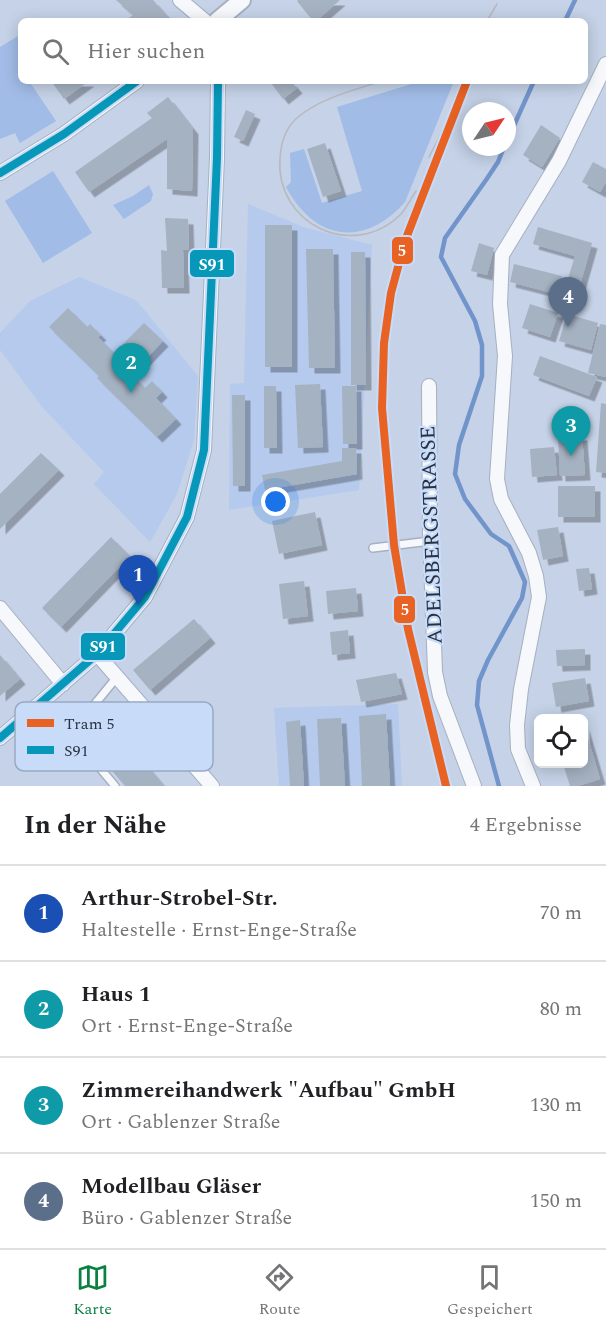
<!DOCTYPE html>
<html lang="de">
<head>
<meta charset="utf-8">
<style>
  :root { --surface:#fff; --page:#f2f2f2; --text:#202124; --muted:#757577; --line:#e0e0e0; --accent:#0b8043 }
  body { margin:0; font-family:Spectral,serif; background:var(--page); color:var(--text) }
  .controls { position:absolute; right:18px; bottom:18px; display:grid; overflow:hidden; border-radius:9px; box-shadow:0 3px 15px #0003 }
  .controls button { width:54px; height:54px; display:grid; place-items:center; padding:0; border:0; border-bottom:2px solid var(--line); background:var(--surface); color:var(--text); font:30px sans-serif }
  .compass { position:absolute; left:462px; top:102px; width:54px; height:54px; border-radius:50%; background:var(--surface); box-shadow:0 3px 15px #0003; rotate:55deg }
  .you { position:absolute; left:276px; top:502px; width:21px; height:21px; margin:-15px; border:4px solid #fff; border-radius:50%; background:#1a73e8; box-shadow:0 0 0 9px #1a73e833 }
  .badge { display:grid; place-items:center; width:39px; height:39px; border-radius:50%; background:var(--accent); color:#fff; font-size:20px; font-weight:700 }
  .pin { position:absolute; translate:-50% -50px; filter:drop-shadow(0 2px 3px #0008) }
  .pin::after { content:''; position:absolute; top:32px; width:21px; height:18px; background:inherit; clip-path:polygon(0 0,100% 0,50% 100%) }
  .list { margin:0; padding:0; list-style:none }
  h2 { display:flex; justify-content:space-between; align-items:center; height:78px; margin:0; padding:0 24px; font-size:26px }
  h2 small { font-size:20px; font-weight:400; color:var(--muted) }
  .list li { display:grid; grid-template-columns:39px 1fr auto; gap:18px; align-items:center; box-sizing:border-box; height:96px; padding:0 24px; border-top:2px solid var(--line) }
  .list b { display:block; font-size:22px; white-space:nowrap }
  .list p { margin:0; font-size:20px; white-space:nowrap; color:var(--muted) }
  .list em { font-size:20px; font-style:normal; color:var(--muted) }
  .icon { flex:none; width:33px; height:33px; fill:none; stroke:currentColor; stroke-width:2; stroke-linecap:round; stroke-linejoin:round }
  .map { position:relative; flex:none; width:606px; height:786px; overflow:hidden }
  .search { position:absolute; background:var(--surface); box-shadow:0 3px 15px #0003; left:18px; right:18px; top:18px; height:66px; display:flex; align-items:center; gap:15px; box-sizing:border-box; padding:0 21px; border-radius:9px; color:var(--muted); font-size:22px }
  .sheet { height:462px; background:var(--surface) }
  nav { display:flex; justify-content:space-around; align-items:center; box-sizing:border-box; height:84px; border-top:2px solid var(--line); background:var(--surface); font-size:16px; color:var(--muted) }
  nav a { display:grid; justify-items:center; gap:3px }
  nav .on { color:var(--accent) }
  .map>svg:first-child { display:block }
  .built { fill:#b5caec }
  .green { fill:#a1bce7 }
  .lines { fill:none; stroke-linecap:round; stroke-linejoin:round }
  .stream { stroke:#7194cb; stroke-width:4.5 }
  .building { fill:#a5b2c1; filter:url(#shadow) }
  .service-casing { stroke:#a6b0c0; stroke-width:10 }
  .minor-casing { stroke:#a6b0c0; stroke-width:16 }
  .tertiary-casing { stroke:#a6b0c0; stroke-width:20 }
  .service { stroke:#f6f8fb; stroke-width:7 }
  .minor { stroke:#f6f8fb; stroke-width:14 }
  .tertiary { stroke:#f6f8fb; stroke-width:16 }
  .tram { stroke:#b7b9be; stroke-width:1.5 }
  .bus-1-casing { stroke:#c8dcfa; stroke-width:12 }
  .bus-1 { stroke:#0697b9; stroke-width:8 }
  .tram-1-casing { stroke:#c8dcfa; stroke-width:12 }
  .tram-1 { stroke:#e86224; stroke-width:8 }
  .labels { text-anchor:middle; stroke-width:4.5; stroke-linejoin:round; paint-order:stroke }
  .street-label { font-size:21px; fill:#283140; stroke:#c8dcfa }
  .key { fill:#c8dcfa; stroke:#98a9c2; stroke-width:1.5 }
  .key-label { font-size:16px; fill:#283140 }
  .line-badge { stroke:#c8dcfa; stroke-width:2 }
  .badge-label { font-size:16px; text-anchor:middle; font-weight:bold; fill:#fff }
</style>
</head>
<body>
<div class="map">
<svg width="606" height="786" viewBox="0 0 606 786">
  <defs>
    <filter id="shadow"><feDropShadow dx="5.5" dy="5.5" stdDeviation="0" flood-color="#0004"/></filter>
  </defs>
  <rect width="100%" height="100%" fill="#c5d2e7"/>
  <path class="built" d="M248,204L303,227L372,245L359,490L229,510L230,384L244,383Z
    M79,277L136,300L198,376L194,440L177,494L150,542L94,484L104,472L43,408L0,350V333L30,301Z
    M398,704L402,786H279L274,708Z"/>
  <path class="green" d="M21,34V81H29L56,121L20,143L15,133L0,139V47Z
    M421,81H454L405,202C364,248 315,241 286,187L291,182L290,153L304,149L322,203L362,191L337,107Z
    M53,171L92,233L43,263L5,201Z
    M149,185L153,194L151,201L124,219L113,205L133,196Z"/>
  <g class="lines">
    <path class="stream" d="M565,21L575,0
      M507,141L534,81
      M499,786L477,705L479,681L488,660L522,598L525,582L509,546L491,534L465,499L455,474L459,445L482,376V345L475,321L441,257L445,238L486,180L498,162L504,147"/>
  </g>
  <path class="building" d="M116,0H153L168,17L163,21H125L133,15Z
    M298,0H340L316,21H313L297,1Z
    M51,81H89L64,99Z
    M273,81H291L297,88L283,99L271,83Z
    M168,97L193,129L192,191L167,189V139L89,192L75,172L152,118L147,113Z
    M246,110L255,114L243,141L234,137Z
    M541,125L560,138L542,167L523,155Z
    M325,143L341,191L323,197L307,149Z
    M593,162L606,169V182L600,192L582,182Z
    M165,218L188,219L189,250H183L184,288H162L161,250L167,251Z
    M265,225H292V367H265Z
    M538,227L592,243L578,292L565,288L575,256L533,244Z
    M479,243L494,248L487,275L471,271Z
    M306,249H333L335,368H309Z
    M351,252H365L366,385H351Z
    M514,264L562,276L557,294L510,282Z
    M530,304L558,313L550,337L522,328Z
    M68,308L87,327L90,324L101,335L98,337L118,357L126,348L122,345L144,323L163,341L141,364L136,359L126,369L145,388L152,381L162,392L156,398L176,419L157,437L97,378L99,376L49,327Z
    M567,314L598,323L591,350L559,341Z
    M600,324L606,325V377L588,373Z
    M540,356L597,377L589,396L533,375Z
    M320,384L323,447L298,448L295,385Z
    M264,386H276L277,448H264Z
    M342,386H356L357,444H343Z
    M232,395H245V486H233Z
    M601,403L606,404V473L596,472Z
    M582,435L585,475L560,476L558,436Z
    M554,447L557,475L532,477L530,449Z
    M342,448H356L357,474L265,490L262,475L342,461Z
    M41,453L59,470L0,529V494Z
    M558,486H595V517H558Z
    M315,512L322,545L279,554L272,521Z
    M558,527L563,556L543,560L537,530Z
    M111,537L130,556L61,627L42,608Z
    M589,568L592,589L579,591L576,569Z
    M304,581L308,616L283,619L279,584Z
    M356,588L358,611L328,614L326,591Z
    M194,619L210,638L150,690L133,670Z
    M348,630L350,653L332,655L330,632Z
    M585,649V665L557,666L556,650Z
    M0,655L20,679L0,696Z
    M396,673L402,694L361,702L356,680Z
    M585,678L589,701L556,707L552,683Z
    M102,713L142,760L164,786H125L119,779L80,733Z
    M386,714L390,786H362L359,716Z
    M341,718L345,786H320L317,719Z
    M300,720L304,786H290L286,722Z
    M584,725L600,779L578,786H570L563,764H584Z"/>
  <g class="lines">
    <defs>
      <path id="service" d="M373,548L430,541
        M115,786L71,733L117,677"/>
      <path id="minor" d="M180,0L205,21
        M0,173L64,134L137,81
        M429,386L430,534L435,672L440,696L474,786
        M0,608L63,684
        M97,654L212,786
        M0,738L97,654L145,597L187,517L204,450L217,158L218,81
        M533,786L518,749L517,725L521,689L539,597L536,576L529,553L501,499L497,479L505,356L500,304L502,255L559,161L606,64"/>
      <path id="tertiary" d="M217,21L242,0"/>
    </defs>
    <use href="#service" class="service-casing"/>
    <use href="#minor" class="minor-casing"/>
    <use href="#tertiary" class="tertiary-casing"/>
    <use href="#service" class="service"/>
    <use href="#minor" class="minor"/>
    <use href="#tertiary" class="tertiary"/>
    <path class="tram" d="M487,21L497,4
      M382,81C354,90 321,98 298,117C286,127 281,142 280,158C275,224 353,262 401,214C407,207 411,198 416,191
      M429,157L464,90"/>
    <defs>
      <path id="bus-1" d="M0,173L64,134L137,81
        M0,738L97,654L145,597L187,517L204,450L217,158L218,81"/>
    </defs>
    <use href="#bus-1" class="bus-1-casing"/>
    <use href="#bus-1" class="bus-1"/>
    <defs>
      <path id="tram-1" d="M446,786L408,629L394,545L382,408L384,343L391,293L405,241L467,81"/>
    </defs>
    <use href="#tram-1" class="tram-1-casing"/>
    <use href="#tram-1" class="tram-1"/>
  </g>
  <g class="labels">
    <g class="street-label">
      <text transform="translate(431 535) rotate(-92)" y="7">ADELSBERGSTRASSE</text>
    </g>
  </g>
  <rect x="15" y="702" width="198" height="69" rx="9" class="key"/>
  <rect x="27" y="719" width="27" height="8" fill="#e86224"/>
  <rect x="27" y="746" width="27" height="8" fill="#0697b9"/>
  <g class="key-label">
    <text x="64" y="729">Tram 5</text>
    <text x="64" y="756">S91</text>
  </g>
  <g class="line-badge">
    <rect x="391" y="236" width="23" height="29" rx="6" fill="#e86224"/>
    <rect x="189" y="249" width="46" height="29" rx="6" fill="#0697b9"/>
    <rect x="393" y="595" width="23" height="29" rx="6" fill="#e86224"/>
    <rect x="80" y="632" width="46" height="29" rx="6" fill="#0697b9"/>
  </g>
  <g class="badge-label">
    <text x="402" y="256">5</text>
    <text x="212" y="270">S91</text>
    <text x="405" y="615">5</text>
    <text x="103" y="652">S91</text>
  </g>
</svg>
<div class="controls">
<button><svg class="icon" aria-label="locate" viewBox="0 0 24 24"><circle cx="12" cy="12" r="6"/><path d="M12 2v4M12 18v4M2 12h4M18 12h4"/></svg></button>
</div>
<svg class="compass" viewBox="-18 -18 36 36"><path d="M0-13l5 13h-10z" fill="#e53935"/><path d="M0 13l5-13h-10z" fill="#757577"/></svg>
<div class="you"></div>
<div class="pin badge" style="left:138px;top:605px;background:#1a4fb4">1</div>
<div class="pin badge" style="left:131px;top:393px;background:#0f9aa8">2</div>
<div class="pin badge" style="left:571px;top:456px;background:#0f9aa8">3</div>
<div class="pin badge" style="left:568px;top:327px;background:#5c6f8a">4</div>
<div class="search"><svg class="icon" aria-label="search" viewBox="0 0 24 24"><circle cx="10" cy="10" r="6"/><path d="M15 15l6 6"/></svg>Hier suchen</div>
</div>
<section class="sheet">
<h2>In der Nähe<small>4 Ergebnisse</small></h2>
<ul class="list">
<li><span class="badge" style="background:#1a4fb4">1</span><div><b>Arthur-Strobel-Str.</b><p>Haltestelle · Ernst-Enge-Straße</p></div><em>70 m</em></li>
<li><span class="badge" style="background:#0f9aa8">2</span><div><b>Haus 1</b><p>Ort · Ernst-Enge-Straße</p></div><em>80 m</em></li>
<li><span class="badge" style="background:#0f9aa8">3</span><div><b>Zimmereihandwerk &quot;Aufbau&quot; GmbH</b><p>Ort · Gablenzer Straße</p></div><em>130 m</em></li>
<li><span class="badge" style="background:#5c6f8a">4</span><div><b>Modellbau Gläser</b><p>Büro · Gablenzer Straße</p></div><em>150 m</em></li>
</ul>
</section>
<nav>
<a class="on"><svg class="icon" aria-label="map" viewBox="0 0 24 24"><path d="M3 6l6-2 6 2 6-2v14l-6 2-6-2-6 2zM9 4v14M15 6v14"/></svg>Karte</a>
<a><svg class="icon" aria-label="directions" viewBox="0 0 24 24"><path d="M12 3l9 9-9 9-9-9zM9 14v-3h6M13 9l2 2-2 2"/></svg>Route</a>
<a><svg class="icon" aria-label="saved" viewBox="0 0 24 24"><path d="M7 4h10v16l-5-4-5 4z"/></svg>Gespeichert</a>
</nav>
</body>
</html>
